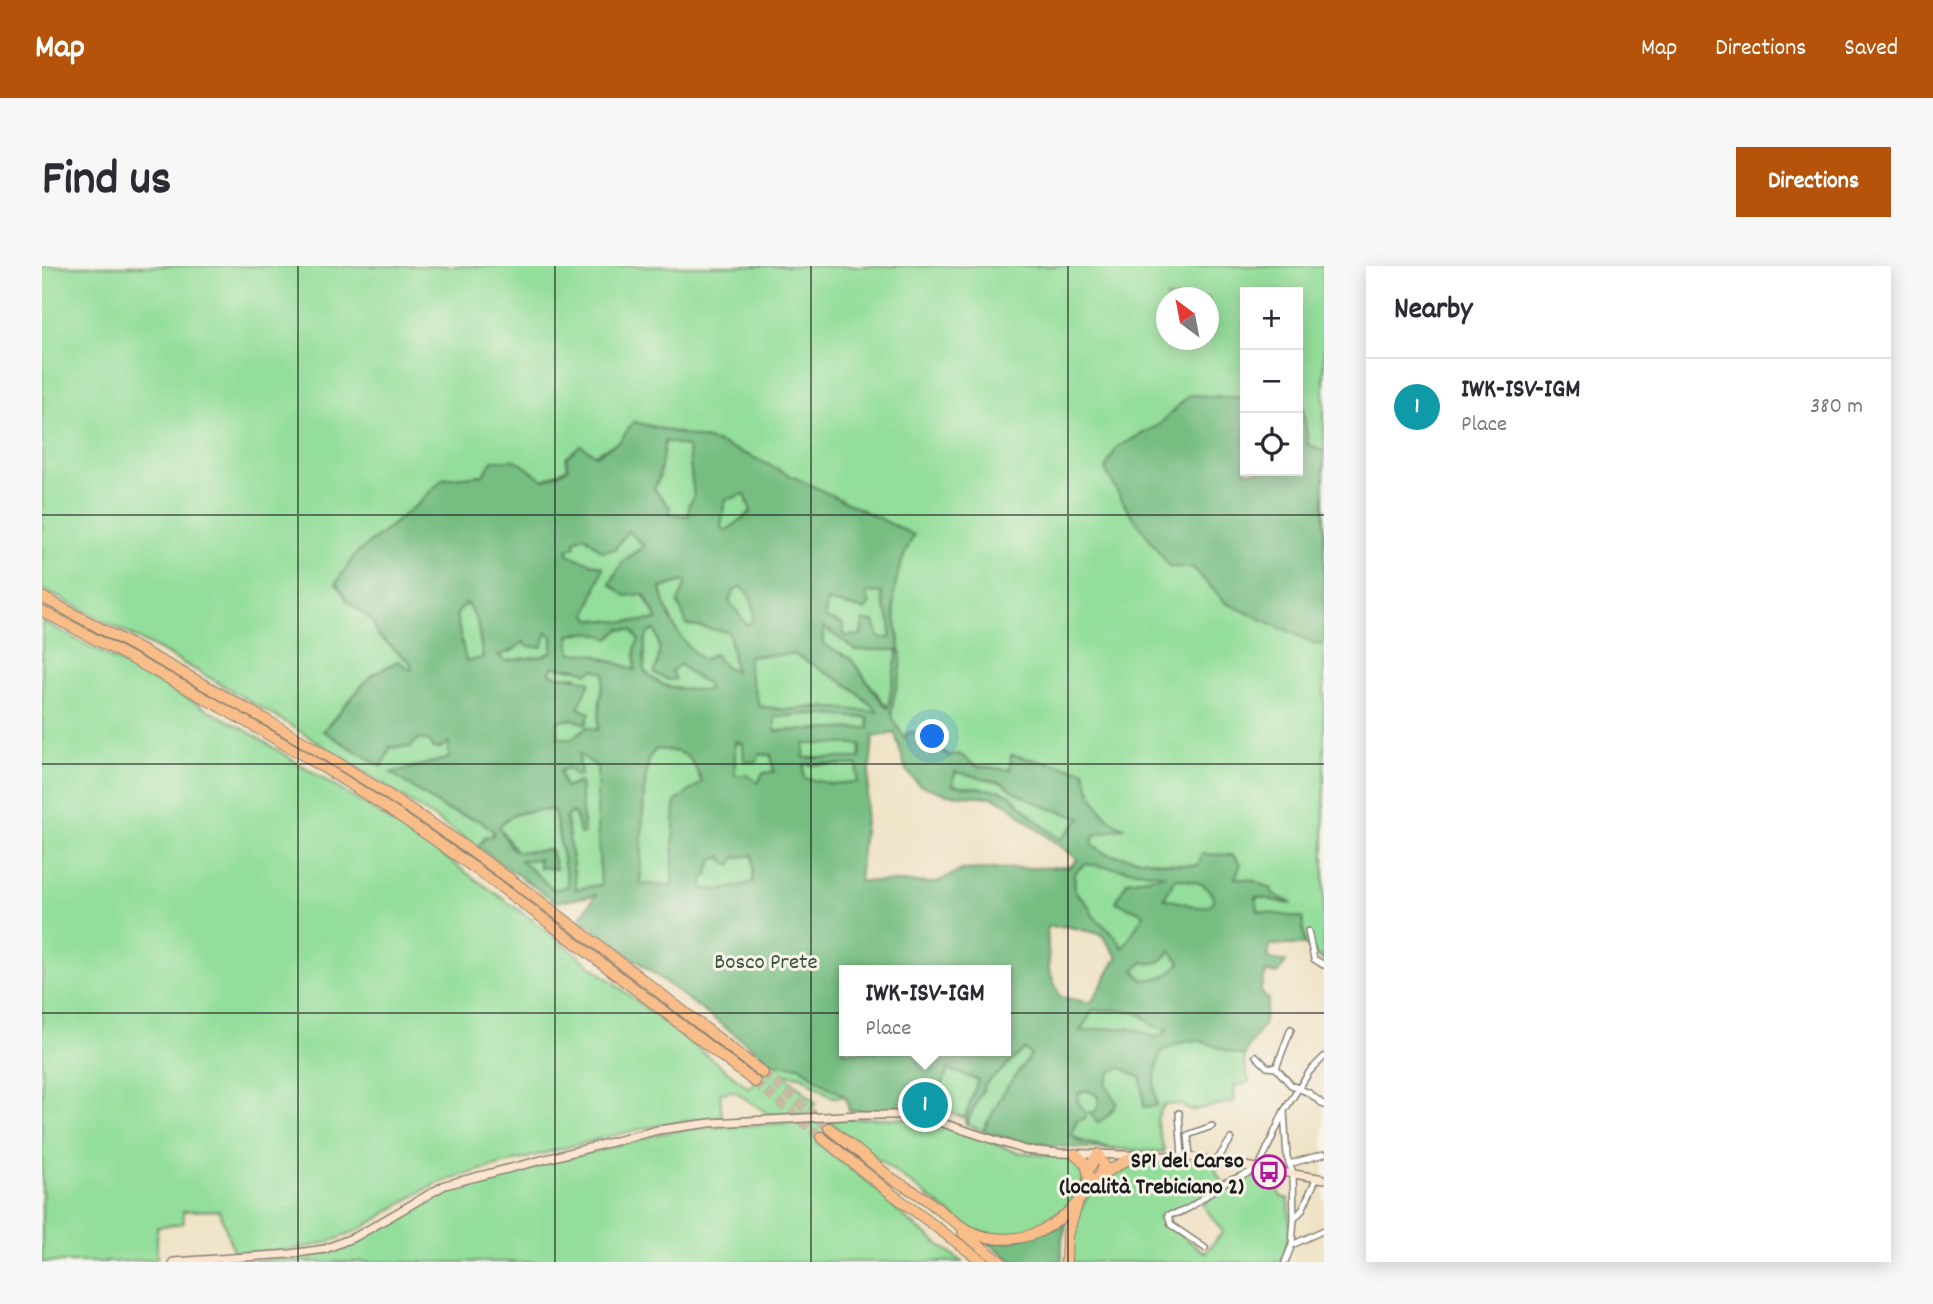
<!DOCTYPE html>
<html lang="en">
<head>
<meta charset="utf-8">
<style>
  :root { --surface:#fff; --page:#f7f7f7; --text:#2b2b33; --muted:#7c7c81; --line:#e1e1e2; --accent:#b45309 }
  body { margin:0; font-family:Dekko,sans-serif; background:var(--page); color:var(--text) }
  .controls { position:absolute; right:21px; top:21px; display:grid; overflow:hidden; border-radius:0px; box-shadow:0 4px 18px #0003 }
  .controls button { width:63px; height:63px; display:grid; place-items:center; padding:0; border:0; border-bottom:2px solid var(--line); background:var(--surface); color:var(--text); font:35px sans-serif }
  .compass { position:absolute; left:1114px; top:21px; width:63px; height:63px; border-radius:50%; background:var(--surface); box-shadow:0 4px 18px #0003; rotate:328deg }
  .you { position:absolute; left:891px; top:471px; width:24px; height:24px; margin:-18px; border:5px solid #fff; border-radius:50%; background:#1a73e8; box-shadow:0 0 0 10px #1a73e833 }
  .badge { display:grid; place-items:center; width:46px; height:46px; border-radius:50%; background:var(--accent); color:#fff; font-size:23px; font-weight:700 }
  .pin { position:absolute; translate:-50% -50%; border:4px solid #fff; box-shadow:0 2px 7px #0006 }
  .popup { position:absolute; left:797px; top:699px; width:172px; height:91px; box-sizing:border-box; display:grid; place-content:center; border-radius:0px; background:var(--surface); filter:drop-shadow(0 2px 5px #0005); font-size:23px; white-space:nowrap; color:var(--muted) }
  .popup b { font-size:26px; color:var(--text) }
  .popup::after { content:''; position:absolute; left:50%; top:100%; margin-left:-14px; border:14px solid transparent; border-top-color:var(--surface) }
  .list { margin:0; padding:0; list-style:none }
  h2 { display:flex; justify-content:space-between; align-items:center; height:91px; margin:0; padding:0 28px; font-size:30px }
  h2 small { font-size:23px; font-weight:400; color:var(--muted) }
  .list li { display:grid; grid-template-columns:46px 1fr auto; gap:21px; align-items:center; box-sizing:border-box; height:98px; padding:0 28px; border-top:2px solid var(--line) }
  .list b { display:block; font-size:26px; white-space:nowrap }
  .list p { margin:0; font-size:23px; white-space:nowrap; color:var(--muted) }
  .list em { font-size:23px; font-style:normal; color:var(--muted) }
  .icon { flex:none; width:38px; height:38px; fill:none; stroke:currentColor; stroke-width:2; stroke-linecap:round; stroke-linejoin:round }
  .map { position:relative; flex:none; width:1282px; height:996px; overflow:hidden; border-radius:0px }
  header { display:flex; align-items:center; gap:42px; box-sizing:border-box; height:98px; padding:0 35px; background:var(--accent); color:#fff }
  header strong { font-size:33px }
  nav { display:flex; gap:38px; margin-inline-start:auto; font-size:24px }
  .intro { display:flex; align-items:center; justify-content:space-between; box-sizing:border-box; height:168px; padding:0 42px }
  h1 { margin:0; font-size:49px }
  .button { padding:18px 32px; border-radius:0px; background:var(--accent); color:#fff; font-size:24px; font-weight:700 }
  main { display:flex; gap:42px; padding:0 42px }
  aside { flex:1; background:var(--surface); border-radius:0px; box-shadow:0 4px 18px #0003 }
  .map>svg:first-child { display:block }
  .green { fill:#93de9a; stroke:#587d5b; stroke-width:2; fill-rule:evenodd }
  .forest { fill:#76bd82; stroke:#496c4f; stroke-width:2; fill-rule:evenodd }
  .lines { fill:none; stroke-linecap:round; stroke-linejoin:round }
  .motorway-tunnel { stroke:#c5baa3; stroke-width:10; stroke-dasharray:10 5; stroke-linecap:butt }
  .minor-casing { stroke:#867f70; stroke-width:8 }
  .secondary-casing { stroke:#867f70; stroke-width:10 }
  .motorway-casing { stroke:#867f70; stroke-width:12 }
  .minor { stroke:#fff; stroke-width:5 }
  .secondary { stroke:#fce5d0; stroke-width:7 }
  .motorway { stroke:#f8bd89; stroke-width:10 }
  .grid { fill:none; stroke:#1c1c1c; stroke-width:2; stroke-opacity:0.55 }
  .labels { text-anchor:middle; stroke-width:6; stroke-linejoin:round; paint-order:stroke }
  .park-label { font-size:23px; fill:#405642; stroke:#f7f3e8 }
  .poi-label { font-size:23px; font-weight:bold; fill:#1c1c1c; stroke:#f7f3e8; text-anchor:end }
</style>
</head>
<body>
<header>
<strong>Map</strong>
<nav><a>Map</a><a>Directions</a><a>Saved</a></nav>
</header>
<div class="intro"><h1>Find us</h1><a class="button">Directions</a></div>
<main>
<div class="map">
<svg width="1282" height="996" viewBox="0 0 1282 996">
  <rect width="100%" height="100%" fill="#f7f3e8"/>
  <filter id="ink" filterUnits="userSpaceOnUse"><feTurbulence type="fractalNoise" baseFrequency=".0143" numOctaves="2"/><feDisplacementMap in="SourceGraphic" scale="14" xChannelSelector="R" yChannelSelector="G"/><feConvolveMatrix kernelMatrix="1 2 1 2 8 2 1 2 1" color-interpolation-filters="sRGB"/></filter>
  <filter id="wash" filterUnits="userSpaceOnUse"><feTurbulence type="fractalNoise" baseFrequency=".00686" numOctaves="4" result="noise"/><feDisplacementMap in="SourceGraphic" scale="28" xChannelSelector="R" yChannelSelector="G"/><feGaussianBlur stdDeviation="1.57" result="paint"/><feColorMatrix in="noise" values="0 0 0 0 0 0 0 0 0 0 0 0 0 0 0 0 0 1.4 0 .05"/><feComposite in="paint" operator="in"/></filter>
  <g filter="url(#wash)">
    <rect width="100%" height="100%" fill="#efe2c5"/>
    <path class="green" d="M0,0H1282V186L1266,179L1260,135H1256V26H1203V131L1117,159L1151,302L1184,337L1282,374V695L1263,679L1260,652L1216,645L1214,630L1247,638L1210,614L1193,612V609L1156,600L1139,599L1064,588L1050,578L1052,569L1081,561C1058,552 1048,526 1041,504L970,489L969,504L934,500L917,488L906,490L880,465L863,473C859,466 851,456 850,449C848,436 858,415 859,401C861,373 848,348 852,320C856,302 864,285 871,269L708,190L677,177L592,156L578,175L502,214L441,209L401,213L378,236L313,289L294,317L305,334L330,355L336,370L370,398L369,404L356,395L329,409L281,465L340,500L348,481L357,482L376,473L407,475L408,492L350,507L404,544L439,555L452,565L450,571L444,570L436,581C362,532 288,482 211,437C143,396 71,359 0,323ZM1125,32H1167V74H1125Z
      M623,175L646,181L652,231L647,238V250L627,248L628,241L612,223L617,212Z
      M703,228L709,245L685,265L679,261L683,234Z
      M585,264L602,280L581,295L616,354L581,356L547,353L545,348L561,301L527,290L525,285L533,274L543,270L560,285Z
      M642,314L644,317L636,337L687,366L693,405L682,400L672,388L661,395C637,375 625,352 619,322Z
      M699,319C709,329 715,342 710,356L704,359L687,335L692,325Z
      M825,326H840C838,342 852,349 849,372H837L832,356H822L819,369L801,370L783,352L784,335L825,332Z
      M424,337L435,354L441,393L424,396L414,349Z
      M0,355L202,463L377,573L481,647L707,822L730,797L758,800L785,820L804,831H790L759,810L742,808L774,837L766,847L728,849L692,825L678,827L680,851C621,855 561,872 503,887C467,897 430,905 395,918C369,929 346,947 322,961C281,984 238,985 192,987L177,944L141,945L142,957L115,961V993L71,996H0Z
      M781,360L814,384H856L846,442L808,392L781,378Z
      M577,363L590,364L597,374L593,382L594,404L550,388H529L527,369Z
      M613,364L617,377V396L633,412L629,405L638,398L651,410L665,417L667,425C642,423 619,425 602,404L603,374L607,366Z
      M504,366L511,371V385L502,390L463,395L455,388L468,386L482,375L489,381L496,379Z
      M752,388L809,421L838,447L777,441L742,444L717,440L706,402L707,390Z
      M510,400C528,406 546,399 563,407L558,434L556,464L529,473L516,471L515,455L531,453L544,457L536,443L535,410H514L506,407Z
      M768,448L826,452L827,462L733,465L732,451Z
      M693,475L717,488L729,489L732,506L717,517L693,509Z
      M762,478H819L818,492H762Z
      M614,483C645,486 648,487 660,517L633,536L630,620L598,618L602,525L607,491Z
      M537,488L555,500V557L559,619L534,623L524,551L530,546L534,550L538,568L537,516L522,522L518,505L526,501Z
      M762,498L816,499L815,516L789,518L761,512Z
      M913,505L962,517L971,525L1004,541L1039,552L1019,574L996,556L968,529L960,525L911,519Z
      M512,544L526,620L512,624L478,594L497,593L514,603L509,584L475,586L457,561C468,544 494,545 512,544Z
      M711,588L712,616L682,624L661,623V612L671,594C683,589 697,591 711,588Z
      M1043,597L1128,609L1085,615L1102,648L1081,683L1073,670L1051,650L1047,640L1033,625L1032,607Z
      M1133,612C1151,615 1167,615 1172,635L1166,641H1155L1121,632Z
      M1128,684L1138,696C1129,711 1118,712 1101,714L1092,703L1101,696Z
      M1051,744H1092L1126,763L1119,770L1110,771C1092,756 1060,764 1038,765Z
      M1150,774C1169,775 1184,786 1203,790L1202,796L1207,816L1192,820L1193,835L1148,845L1137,838L1123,839C1107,854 1120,868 1122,886C1101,885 1042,883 1029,868L1035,855L1044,848L1035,834L1037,827C1045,823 1050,825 1056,831V842L1053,846H1047L1055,856L1064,817L1069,805L1080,802L1099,812L1102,840L1115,839C1110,819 1113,805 1119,786L1134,778Z
      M982,783L989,789L963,824L941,865L924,858L944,817Z
      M905,803L936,814L923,852L892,841Z
      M829,852L883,853L974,886L1030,892L1041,902C1047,938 998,966 967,969C954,970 942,967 929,963L790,858L775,876L839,927L864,953L920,996H198L280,988L301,982L404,924L609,870L642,863Z
      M1094,894H1139L1176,899L1174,907L1180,914L1152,936L1117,951L1163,987L1181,966L1161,939L1177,924L1216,907L1219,913L1236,923L1239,931L1247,933L1248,965L1239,996H1028C1028,964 1038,931 1064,910C1073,903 1084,899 1094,894Z"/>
    <path class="forest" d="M1147,129L1203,132V205H1256V135H1260L1266,179L1282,186V378H1274L1184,337L1151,302L1128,301L1084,241L1063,203L1075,181L1117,159Z
      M591,156L677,177L708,190L872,269C858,295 848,323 853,352C855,370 860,381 859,400C858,416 849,433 850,448C851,456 859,466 863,472L865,467L880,465L906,490L917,488L934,500L968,504L969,489L1042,504C1048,527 1058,553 1082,561L1052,569L1050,578L1064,588L1139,599H1156L1160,588L1191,589L1199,598L1193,612L1210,614L1229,622L1231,628L1251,638L1214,631L1216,645L1260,652L1263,679H1228L1226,693L1244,696L1236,708L1224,706L1218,726L1226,733L1221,759L1205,783L1203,790C1163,782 1162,762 1119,786C1113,805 1110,819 1115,839L1102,841L1099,812L1080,802L1069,805L1064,817L1075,837C1070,846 1065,853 1055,856L1047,846H1053L1056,841V831C1050,825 1045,823 1037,827L1035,834L1044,848V852L1035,855L1030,868L1035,875L1074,883C1027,882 985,881 941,865L963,824L989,789L982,783L956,808L944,817L924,858L923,852L936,814L906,803L892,841L905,846L902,852L865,843L866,839L880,833V828H865L854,842L849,844L807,845L804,831L785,820L758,800L732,798L538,652L554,629L515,636L511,634L436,581L444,570H450L452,566L439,555L404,544L349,507L407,492V476L397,483L391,482L387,475L376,473L369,481H348L340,501L281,465L329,410L356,395L369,404L370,398L336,369L330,355L305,334L294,317L313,289L378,236L401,213L441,209L451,194H474L502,214L526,203L524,191L539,179L554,189L578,175ZM623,175L646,181L652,231L647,238V250L627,248L628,241L612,223L617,212ZM703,228L709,246L684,265L679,261L683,234ZM586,265L602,280L581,295L568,318L584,330L602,328L616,354L581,356L548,353L545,348L561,301L528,290L525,284L534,280L533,274L543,270L560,285L573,283ZM642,315L644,317L636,337L645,359L687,366L693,405L682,400L672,388L661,394C637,375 625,352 619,322ZM699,320C709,329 715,342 710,356L705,359L687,335L692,325ZM825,326L840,327C838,343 852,350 848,372H837L832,356L821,355L819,369L802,370L801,358L783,352L785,335L823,344L828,337L825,332ZM424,337L435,354L441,392L424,395L414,349ZM781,361L814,384H856L846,442L840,436L808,392L781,378ZM578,363L590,364L597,374L593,382V404L550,388L529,387L527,369C543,366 553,365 567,373ZM613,364C619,380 618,392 612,407L626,414L634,413L629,405L638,398L651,410L664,417L667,424C642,424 618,425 602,404L603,374L607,366ZM505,366L510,371V385L502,390L463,395L456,389L468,386L482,376L484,380L500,381ZM752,388L809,421L837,446L777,441L742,444L717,440L706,402L707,390ZM511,400C525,405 533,399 545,407L553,403L563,407L558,434L556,464L545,461L529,473L516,471V455L531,453L544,458L548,447L536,442L548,416C533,409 520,413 507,407ZM768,448L826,452L827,462L733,465V451ZM853,467L864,504L877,519L904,528L951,531L965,538L996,564L1036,593L1028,601L920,604L893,617L817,615L831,471ZM693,475L701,478L702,495L715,496L717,488L729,489L732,506L721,507L716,517L705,509H693ZM762,478H819L818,492H762ZM614,483C644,485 649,488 660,516L633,536L630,620L598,618L602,525L607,491ZM537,488L555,501V557L559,619L534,623L524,551L530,546L534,550L538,568H542L538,516L523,522L518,505L526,502L534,510L539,509ZM762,498L816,499L815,516L789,518L762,512ZM913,506L962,517L971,525L1004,541L1039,552L1019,574L996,556L968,529L960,525L911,519ZM512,544L526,620L512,624L478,594L497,593V601L514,603L509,584L475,586L469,581L457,561C467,544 494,544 512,544ZM711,589V616L682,624L661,623V612L667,609L666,604L671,594L680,590L681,595L689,599L693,592ZM1043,598L1124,609L1085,615L1074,636L1102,648L1081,682L1073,670L1051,650L1047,640L1033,625L1032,607ZM1133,612C1151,615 1168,615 1172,635L1166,640L1155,641L1122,632ZM1023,660L1059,668L1076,691L1049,737L1018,731L1007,704L1005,661ZM1128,684L1138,696C1129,711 1118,712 1101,714L1092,704L1101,696C1112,700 1123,695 1128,684ZM964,704V785H802V704ZM1051,744C1072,745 1098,739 1109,759L1126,764L1119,770L1110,771C1092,756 1061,764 1038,765Z
      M1023,953L1025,955L1020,974V996H972L945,976H968Z"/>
  </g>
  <g filter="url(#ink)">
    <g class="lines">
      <path class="motorway-tunnel" d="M721,807L787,862
        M713,816L779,871"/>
      <defs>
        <path id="minor" d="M1266,665L1272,693L1282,699
          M1214,790L1225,801L1234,802L1249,819L1267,827L1282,839
          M1234,802L1249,763
          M1137,847L1140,890
          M1148,891L1146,869L1170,860
          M1175,894L1189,873
          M1247,898L1282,888
          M1252,953L1260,944L1275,911
          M1250,979L1282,964
          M1163,982L1129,959L1126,949C1148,947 1162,929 1180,918C1192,911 1206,910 1217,901L1242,845
          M1243,996L1250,979L1252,953L1251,907L1245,891L1242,845L1268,805L1282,791"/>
        <path id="secondary" d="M131,996L248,988L283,983L315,970L403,919L616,864L668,857L819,849H876L983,884L1017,887L1148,891L1282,913"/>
        <path id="motorway" d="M0,331C116,393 231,454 342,526C474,611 596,711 721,807
          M0,345C114,405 227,465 336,536C467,621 589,721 713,816
          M787,862L853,915
          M779,871L842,922L941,996
          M1046,904L1056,888L1062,899L1059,908
          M849,912C860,919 872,925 882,932C904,948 923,969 951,972C965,974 981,972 994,967C1020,957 1071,914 1033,888
          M1045,924L1059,909L1094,889
          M921,967L959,996
          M1024,996L1025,970L1035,939"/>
      </defs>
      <use href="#minor" class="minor-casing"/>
      <use href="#secondary" class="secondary-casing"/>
      <use href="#motorway" class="motorway-casing"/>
      <use href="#minor" class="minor"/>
      <use href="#secondary" class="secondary"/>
      <use href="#motorway" class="motorway"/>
    </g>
  </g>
  <path class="grid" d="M256,0V996M513,0V996M769,0V996M1026,0V996M0,249H1282M0,498H1282M0,747H1282"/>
  <defs>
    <symbol id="bus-ring" viewBox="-11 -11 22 22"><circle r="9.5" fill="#f7f3e8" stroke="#b5179e" stroke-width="1.5"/><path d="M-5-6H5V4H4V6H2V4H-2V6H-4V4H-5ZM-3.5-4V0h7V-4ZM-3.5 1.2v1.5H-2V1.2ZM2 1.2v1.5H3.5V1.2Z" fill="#b5179e"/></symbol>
  </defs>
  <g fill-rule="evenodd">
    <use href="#bus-ring" x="1208" y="887" width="38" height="38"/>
  </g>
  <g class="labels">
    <g class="park-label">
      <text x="724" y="702">Bosco Prete</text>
    </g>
    <g class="poi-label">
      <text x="1202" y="901">SP1 del Carso<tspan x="1202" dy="26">(località Trebiciano 2)</tspan></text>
    </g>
  </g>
</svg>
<div class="controls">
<button>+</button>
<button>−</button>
<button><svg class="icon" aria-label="locate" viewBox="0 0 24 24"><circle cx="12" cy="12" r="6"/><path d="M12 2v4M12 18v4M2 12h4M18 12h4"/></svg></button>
</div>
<svg class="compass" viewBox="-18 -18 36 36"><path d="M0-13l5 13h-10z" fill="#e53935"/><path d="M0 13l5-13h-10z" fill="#7c7c81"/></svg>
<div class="you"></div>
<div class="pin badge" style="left:883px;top:839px;background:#0f9aa8">1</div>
<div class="popup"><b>IWK-ISV-IGM</b>Place</div>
</div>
<aside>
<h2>Nearby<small></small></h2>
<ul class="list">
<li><span class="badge" style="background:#0f9aa8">1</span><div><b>IWK-ISV-IGM</b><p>Place</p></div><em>380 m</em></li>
</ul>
</aside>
</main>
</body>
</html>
